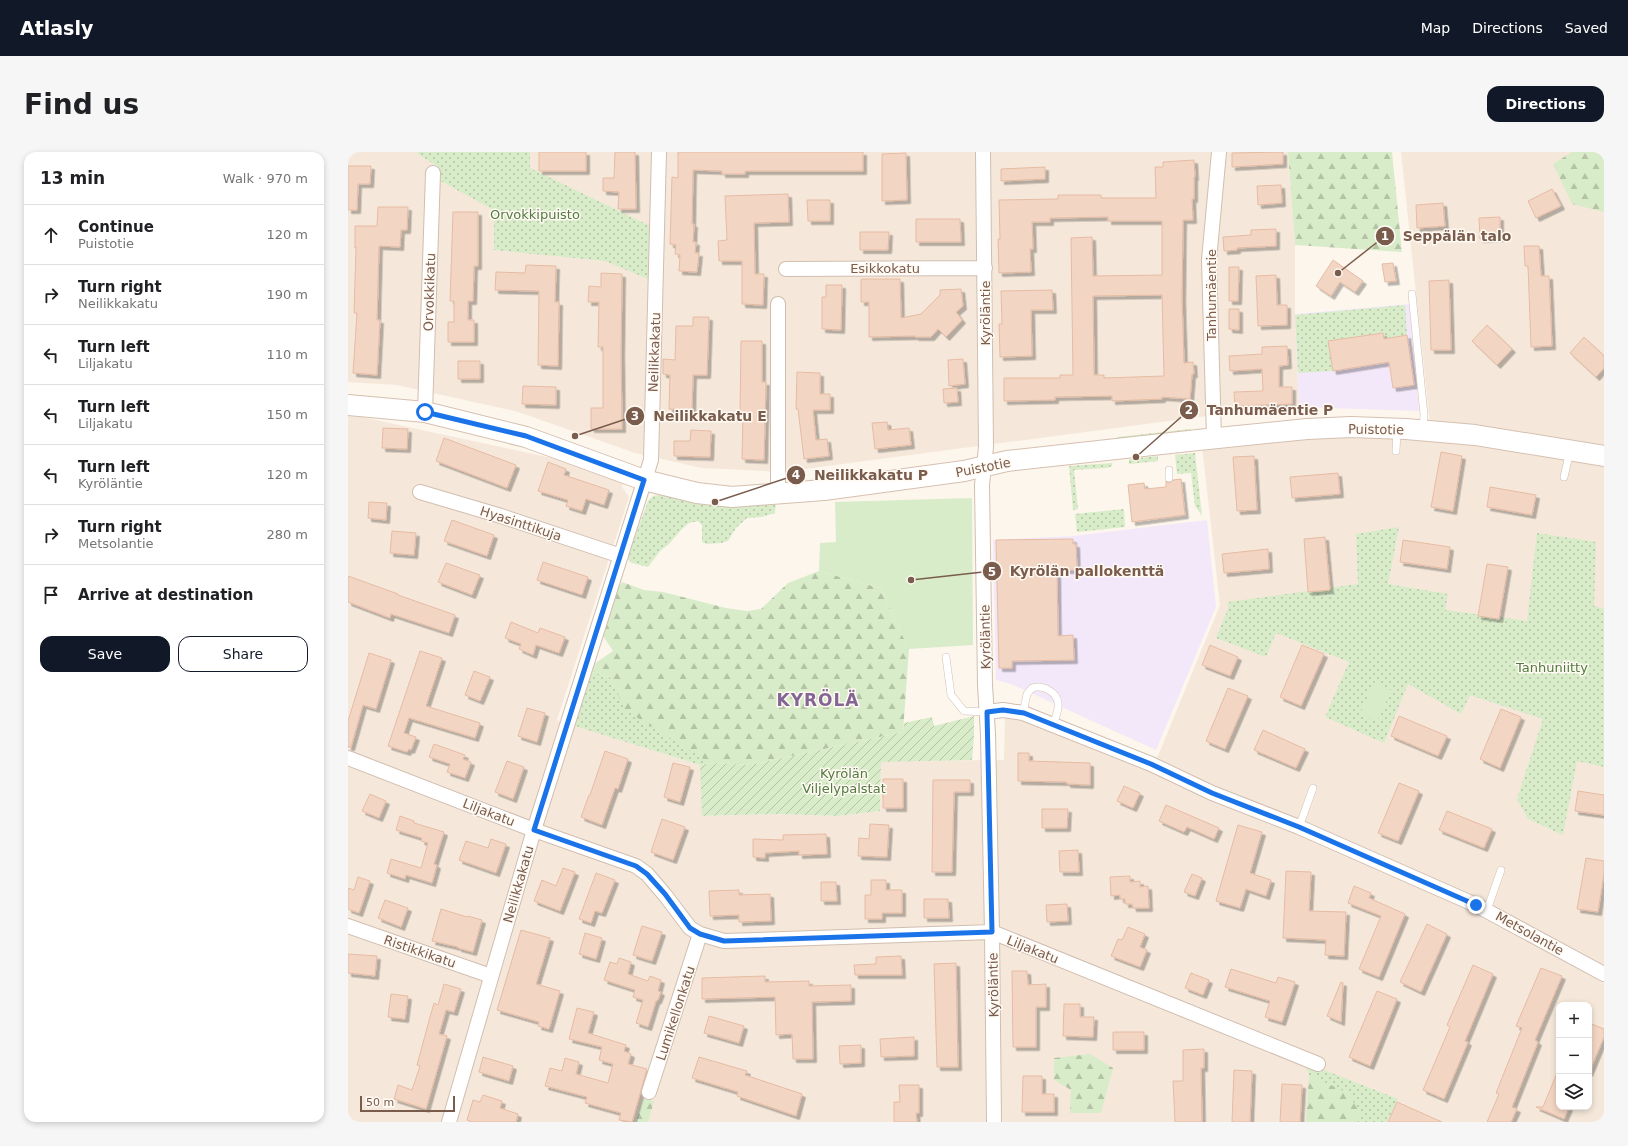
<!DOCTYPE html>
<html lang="en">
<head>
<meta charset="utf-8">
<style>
  :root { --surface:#fff; --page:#f6f6f6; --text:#202124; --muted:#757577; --line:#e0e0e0; --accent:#111827 }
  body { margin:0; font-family:"DejaVu Sans",sans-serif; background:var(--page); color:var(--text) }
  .controls { position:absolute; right:12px; bottom:12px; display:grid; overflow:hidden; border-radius:8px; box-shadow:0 2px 6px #0003 }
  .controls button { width:36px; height:36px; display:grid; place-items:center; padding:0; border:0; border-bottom:1px solid var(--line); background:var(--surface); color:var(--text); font:20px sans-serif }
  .scale { position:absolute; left:12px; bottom:10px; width:95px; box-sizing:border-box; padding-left:4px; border:2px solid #7a5c4d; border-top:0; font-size:11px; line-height:14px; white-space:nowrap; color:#7a5c4d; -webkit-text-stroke:3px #fffaf3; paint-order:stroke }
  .stop { position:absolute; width:12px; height:12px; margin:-9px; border:3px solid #1a73e8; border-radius:50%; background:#fff }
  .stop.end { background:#1a73e8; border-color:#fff; box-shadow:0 1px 4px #0008 }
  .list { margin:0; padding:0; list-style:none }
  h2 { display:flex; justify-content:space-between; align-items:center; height:52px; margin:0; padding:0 16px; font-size:17px }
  h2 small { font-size:13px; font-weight:400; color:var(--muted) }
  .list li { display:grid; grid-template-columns:26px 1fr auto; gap:12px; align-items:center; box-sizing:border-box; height:60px; padding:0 16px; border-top:1px solid var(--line) }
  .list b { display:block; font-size:15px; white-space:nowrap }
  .list p { margin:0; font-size:13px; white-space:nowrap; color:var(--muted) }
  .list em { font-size:13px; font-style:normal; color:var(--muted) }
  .actions { display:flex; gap:8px; padding:12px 16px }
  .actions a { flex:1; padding:9px 0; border:1px solid var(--accent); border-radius:12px; text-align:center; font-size:14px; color:var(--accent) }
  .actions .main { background:var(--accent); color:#fff }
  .icon { flex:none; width:22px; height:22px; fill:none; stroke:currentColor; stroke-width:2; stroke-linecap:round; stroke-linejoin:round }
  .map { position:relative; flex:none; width:1256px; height:970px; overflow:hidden; border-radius:12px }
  header { display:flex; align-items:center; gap:24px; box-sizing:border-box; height:56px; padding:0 20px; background:var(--accent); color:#fff }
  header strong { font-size:19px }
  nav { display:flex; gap:22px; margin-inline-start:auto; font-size:14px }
  .intro { display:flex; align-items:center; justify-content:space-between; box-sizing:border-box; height:96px; padding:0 24px }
  h1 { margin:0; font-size:28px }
  .button { padding:10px 18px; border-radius:12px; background:var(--accent); color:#fff; font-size:14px; font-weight:700 }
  main { display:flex; gap:24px; padding:0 24px }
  aside { flex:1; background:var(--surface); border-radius:12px; box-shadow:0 2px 6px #0003 }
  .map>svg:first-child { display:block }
  .residential { fill:#f5e8da; fill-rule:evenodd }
  .education { fill:#f3e8fa }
  .grass { fill:url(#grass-dots) }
  .forest { fill:url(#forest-firs) }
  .garden { fill:url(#garden-furrows) }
  .pitch { fill:#d8ecc9 }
  .building { fill:#f3d5c3; stroke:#e6bba3; fill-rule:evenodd; filter:url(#shadow) }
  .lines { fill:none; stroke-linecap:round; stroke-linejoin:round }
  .lane-casing { stroke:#d1beb0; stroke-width:8 }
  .street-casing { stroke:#d1beb0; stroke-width:16 }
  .secondary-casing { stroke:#d6c0b0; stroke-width:22 }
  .lane { stroke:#fff; stroke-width:7 }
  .street { stroke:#fff; stroke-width:14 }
  .secondary { stroke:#fff; stroke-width:20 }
  .route { stroke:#1a73e8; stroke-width:5 }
  .labels { text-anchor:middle; stroke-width:3; stroke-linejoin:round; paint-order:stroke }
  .park-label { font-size:13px; fill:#537a41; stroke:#fffaf3 }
  .street-label { font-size:13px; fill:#7a5c4d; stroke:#fffaf3 }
  .district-label { font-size:17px; font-weight:bold; letter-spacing:1px; fill:#846695; stroke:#fffaf3 }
  .leader { fill:none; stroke:#7a5c4d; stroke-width:1.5 }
  .callout-dot { fill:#7a5c4d; stroke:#fffaf3; stroke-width:1.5 }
  .mark-label { font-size:12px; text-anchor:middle; font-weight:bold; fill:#fff }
  .callout-label { font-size:14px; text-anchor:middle; font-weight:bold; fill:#7a5c4d; stroke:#fffaf3; stroke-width:3; stroke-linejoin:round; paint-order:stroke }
</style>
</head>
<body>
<header>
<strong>Atlasly</strong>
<nav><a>Map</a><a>Directions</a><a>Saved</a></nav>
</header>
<div class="intro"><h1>Find us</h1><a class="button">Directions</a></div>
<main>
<aside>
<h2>13 min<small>Walk · 970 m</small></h2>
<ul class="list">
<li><svg class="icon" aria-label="ahead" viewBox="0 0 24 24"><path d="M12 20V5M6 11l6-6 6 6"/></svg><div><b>Continue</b><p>Puistotie</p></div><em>120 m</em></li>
<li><svg class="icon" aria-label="right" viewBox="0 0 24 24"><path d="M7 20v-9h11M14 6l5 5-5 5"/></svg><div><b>Turn right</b><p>Neilikkakatu</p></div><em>190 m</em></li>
<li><svg class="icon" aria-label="left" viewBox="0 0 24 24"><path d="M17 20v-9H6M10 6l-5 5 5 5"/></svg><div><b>Turn left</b><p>Liljakatu</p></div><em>110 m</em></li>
<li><svg class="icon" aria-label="left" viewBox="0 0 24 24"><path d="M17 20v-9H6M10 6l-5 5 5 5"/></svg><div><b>Turn left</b><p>Liljakatu</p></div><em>150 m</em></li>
<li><svg class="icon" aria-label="left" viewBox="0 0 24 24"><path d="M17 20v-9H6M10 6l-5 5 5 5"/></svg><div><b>Turn left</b><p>Kyröläntie</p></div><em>120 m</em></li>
<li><svg class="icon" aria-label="right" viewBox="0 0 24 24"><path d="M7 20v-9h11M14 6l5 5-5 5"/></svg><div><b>Turn right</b><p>Metsolantie</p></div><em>280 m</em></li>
<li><svg class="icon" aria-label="arrive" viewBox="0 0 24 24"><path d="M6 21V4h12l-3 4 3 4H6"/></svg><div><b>Arrive at destination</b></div></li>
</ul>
<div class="actions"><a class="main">Save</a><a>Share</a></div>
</aside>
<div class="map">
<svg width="1256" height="970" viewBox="0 0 1256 970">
  <defs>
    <pattern id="grass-dots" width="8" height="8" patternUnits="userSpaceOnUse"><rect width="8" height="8" fill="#d8ecc9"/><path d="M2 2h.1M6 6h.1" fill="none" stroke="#b4c2a5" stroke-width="1.8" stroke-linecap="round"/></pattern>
    <pattern id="forest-firs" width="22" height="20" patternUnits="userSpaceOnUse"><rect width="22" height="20" fill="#d8ecc9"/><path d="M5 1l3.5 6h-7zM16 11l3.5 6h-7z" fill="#b4c2a5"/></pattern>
    <pattern id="garden-furrows" width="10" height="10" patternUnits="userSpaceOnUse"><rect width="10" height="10" fill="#d8ecc9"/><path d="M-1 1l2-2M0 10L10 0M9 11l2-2" fill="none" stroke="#b4c2a5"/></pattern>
    <filter id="shadow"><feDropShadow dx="3.5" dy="3.5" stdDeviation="0" flood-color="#0004"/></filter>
  </defs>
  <rect width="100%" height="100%" fill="#fdf6ec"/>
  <path class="residential" d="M0,0H940L947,93V163L951,255L851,265L434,320L354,316L287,301L167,259L49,233L0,230Z
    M1053,0H1256V970H0V262L278,322L274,335L281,345L209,568L352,613L355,664L430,662L490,664L532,659L533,609L656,608L657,562L805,616L872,453L854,294L956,281L1083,282ZM1211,853H1241V955H1211Z"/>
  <path class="education" d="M1061,152L1071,259L951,255L947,162Z
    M859,368L868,455L808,598L663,532L648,528L645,388L725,384Z"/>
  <path class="grass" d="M70,0H182V16L302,74L300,127L257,109L146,98V58L89,27V14L70,2Z
    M1057,153L1059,183L1036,187L1035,181L981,189L985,219L950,221L947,163Z
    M843,277V282L769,290V285Z
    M847,301L854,364L847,354L843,321L829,322L827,303Z
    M810,304V309L781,312V307Z
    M764,311V314L759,316L726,318L730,357L725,358L721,314Z
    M316,342L428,350L427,361L414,365L399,366L388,376L380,389L373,391L359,392L354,390V373L350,369L341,371L333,378L321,392L312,399L300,415L284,411L279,407L300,349L305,344Z
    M776,357L777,375L729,380L727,362Z
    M1051,375L1040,432L1100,442L1097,458L1179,469L1189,381L1248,390L1246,454L1256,457V615L1229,609L1215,683L1180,667L1169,647L1195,567L1122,543L1113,562L1060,532L1036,591L977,565L1001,510L928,481L918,505L868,486L880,457V450L1010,432L1008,382Z
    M243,520L262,525L278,558L365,611L352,613L227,574Z
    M956,910L1050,947L1039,970H1009L1014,964L968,926L961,923Z"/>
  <path class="forest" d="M940,0H1044L1054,100L947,93Z
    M1224,0H1256V60L1224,52L1205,12Z
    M471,419L532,436L561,497L555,580L402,613L362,611L277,558L262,525L243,520L246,512L265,499L255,484L268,438L274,430L296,438L315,440L378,456L399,459L413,457L440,431Z
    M742,902L765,916L753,961H722L723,938L706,928V906Z
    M961,923L1000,941L1014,964L1009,970H958Z
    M295,946L306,949L300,970H288Z"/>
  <path class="garden" d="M626,564V584L624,608L533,610L532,659L490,664L430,662L354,664L352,613L365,611L402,613L555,580L556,571L584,565L586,574Z"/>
  <path class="pitch" d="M624,346L625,493L561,497L532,436L471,419L472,391L488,390L487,350Z
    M1026,530L1043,538L1029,570L1012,562Z"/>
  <path class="building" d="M191,0H238V19H191Z
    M267,0H287L288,57H270L271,40L255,39V26H266Z
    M330,0H515V19H397V22H374V19L345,18L344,72H346L345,90H348L347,101H351L349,120L331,119L332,103L327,102L328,93L322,92L324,25L330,26Z
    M935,0V12L884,15V1Z
    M558,1L559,48L534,49V2Z
    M846,8L847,25H846V47H844L845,68H835L834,147L836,211L845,210L846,222H844L842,247L814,245V247L764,249V244L707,245V248L656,249V226H712V223H725L723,86L744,85L745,124L814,123V69H760V65L702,66V70H684L685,97H682L683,120L651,121L650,87H652L651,48L710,47V43H753V46H808L807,15H815V10ZM814,143L816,224L756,226V223H746L745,144Z
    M0,14H23L22,32H10L9,58H0Z
    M697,15V27L653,29V17Z
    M933,33L934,51L910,53L909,34Z
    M1204,37L1213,54L1188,66L1180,49Z
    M440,42L441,70L406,71L407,122H416L415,153L394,152V109H371L370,89L379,88L377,44Z
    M459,48H482V69H460Z
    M1095,51L1097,74L1069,76L1068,53Z
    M30,55H60L59,78H53L52,95L31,94L29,168H32L29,223L5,221L9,161H6L8,95L7,96V74H29Z
    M105,60H130V114H126L125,149H120V168H126V190H100V170H106V149H102Z
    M1152,65V86L1132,87L1131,66Z
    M568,67H612L613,90H568Z
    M928,77V94L889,96V98L876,99L875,85L903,83V78Z
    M512,80H541L540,98H512Z
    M1176,94H1191L1193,124H1201L1204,194L1183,195L1180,114H1177Z
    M985,108L1015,129L1007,140L992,130L983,144L968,134Z
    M1045,111L1048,129L1037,130L1034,112Z
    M178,113L208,114L207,150H211L210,214L190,213L191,139L147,138L148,120L177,121Z
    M881,115H891L890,149H881Z
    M253,121L274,122L273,201L274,277H243V256H255V195H250L251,150H240L241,134L253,135Z
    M928,123L929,153H939V173L910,174L908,124Z
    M513,127H552L553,166L573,162L592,143V138L613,137L615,154L608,160L614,168L598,185L590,177L583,185H567V184L521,185V150H513Z
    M1101,128L1103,198H1083L1081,129Z
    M478,133H494L493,178L474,177V145H478Z
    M704,138L705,158H683L684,204L652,205L651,172H654L653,139Z
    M881,157H891V178L881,177Z
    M345,165H361L359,223H345L344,258L321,257L322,223L315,222V207L327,208L328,174H345Z
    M1139,173L1164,197L1149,213L1124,189Z
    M1035,181L1036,187L1059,183L1066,233L1045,236L1041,210L985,219L980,189Z
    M1236,185L1256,204V216L1248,225L1222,201Z
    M393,189H414V230H418L416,308L394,307L395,261H392Z
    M939,194L940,213L931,214V235H944V252L887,254L886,240L915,239L914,217L882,219L881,204L914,202V195Z
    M615,207L617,232L601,234L600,208Z
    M110,209H132V227H110Z
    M449,220L472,221V242H482V258H465L468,288L479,287L481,304L456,307L450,257H448Z
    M175,234L208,235V253L174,252Z
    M609,236L610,250L596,251L595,237Z
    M539,270L540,278L561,276L563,293L527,297L524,271Z
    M35,276L60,277L59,297L34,296Z
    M343,278L363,279L362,305L326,304V289H342Z
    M96,286L168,313L159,336L88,309Z
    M1093,300L1114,304L1105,359L1083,355Z
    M906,304L909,358L889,359L885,305Z
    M200,310L218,317L216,323L261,338L256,353L238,347L234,359L218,354L220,348L190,339Z
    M990,321L992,342L944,346L942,325Z
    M833,327L837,363L784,370L780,333L796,331L797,337L818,335V329L821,331L825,328Z
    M1142,335L1188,343L1184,363L1139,355Z
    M21,350L39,351L38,368L20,366Z
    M104,368L146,383L139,404L96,389Z
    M44,379L68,381L66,403L42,401Z
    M977,385L982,438L960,440L956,387Z
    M725,387V392H728L729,418H709L710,484L725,483L726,508L664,509V516H651L648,388Z
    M1055,388L1102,395L1099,417L1052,410Z
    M920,397L921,417L876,421L874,402Z
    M195,410L240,425L234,443L189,428Z
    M98,411L132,423L124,443L90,430Z
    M1139,412L1160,415L1151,467L1130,464Z
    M0,424L50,442V443L107,463L101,481L43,462L42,466L0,450Z
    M163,470L190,481L192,476L217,485L211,501L188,493L185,503L171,497L173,492L157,486Z
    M862,493L890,505L882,524L854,513Z
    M954,493L976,502L953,554L932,545Z
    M72,499L94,506L78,554L132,571L127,586L61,566L56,581L68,585L63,598L61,597L59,600L40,594Z
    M21,501L43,508L28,557L15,553L3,595H0V569Z
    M126,519L142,525L132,549L117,543Z
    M880,536L900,544L877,597L858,589Z
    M179,556L197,561L189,590L170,584Z
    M1153,557L1173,565L1152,616L1132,607Z
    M1051,564L1099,584L1090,604L1043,584Z
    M915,578L957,597L948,616L906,598Z
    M86,592L117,603L115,607L123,610L117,626L99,620L102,612L81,605Z
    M257,599L280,607L270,637L267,636L254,673L233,665L241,643H242Z
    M670,601H681V609L742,611V633L719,632V630L670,629Z
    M159,609L176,615L165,647L147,640Z
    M325,611L342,615L332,650L316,645Z
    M535,627H555V656H535Z
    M585,628H622V640H606L604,720H584Z
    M1051,631L1071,639L1050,689L1030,681Z
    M776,634L792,641L785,656L769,649Z
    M1230,639L1256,643V663L1227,659Z
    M22,642L38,649L31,666L14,659Z
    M818,653L871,676L866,687L839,675L836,680L811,669Z
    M694,657H720L719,676H694Z
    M1099,659L1144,677L1136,696L1091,678Z
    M52,664L66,669V671L96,680L86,712L89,713L84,731L58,723L57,727L39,721L43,707L73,716L80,691L73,689L74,686L48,678Z
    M314,667L337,675L325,708L303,700Z
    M522,672L541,673L539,705L510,704L511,686L521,687Z
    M890,673L914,680L902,721L923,728L918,744L898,737L892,756L868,749Z
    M478,682L479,702L451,703V699L417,701V706L405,705V687L435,688V683Z
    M143,687L158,692L148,721L111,708L118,689L140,696Z
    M730,698L731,720H712L711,699Z
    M1238,706L1256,709V721L1250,760L1229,757Z
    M215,716L227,720L212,759L186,749L194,728L208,734Z
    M938,719L963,720L961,759L998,760L996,804L977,803L978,788L935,786Z
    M248,721L267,728L254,761L247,759L243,771L231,767Z
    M844,722L854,726L847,744L836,740Z
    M782,724V730L792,729V735L800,734L801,756H785L784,752H777V747H772V743L763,744L762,725Z
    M10,725L22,729L11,761L0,757V736L6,738Z
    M523,728H538V738H554V761H534V767H517V743H523Z
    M473,730H488L489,749H473Z
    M1006,734L1023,741L1021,746L1057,762L1031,825L1011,817L1033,764L1000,751Z
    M391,738V743L422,742L423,769L391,770V763L362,764L361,739Z
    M576,747H600L601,766H576Z
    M37,748L60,756L53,775L30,766Z
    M719,752L720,769L699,770L698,753Z
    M93,757L119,765L120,764L134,768L125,800L110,796V795L84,789Z
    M1079,772L1099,782L1073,840L1052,830Z
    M294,774L314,780L304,809L285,803Z
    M780,775L797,782L792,795L799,798L792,815L763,804L770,787L774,788Z
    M173,778L202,786L188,832L212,839L201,877L190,874L191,870L149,858Z
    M237,781L254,786L248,807L231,802Z
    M0,802L29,804L27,824L0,821Z
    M553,804L554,823H507L506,813L528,812V805Z
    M271,806L283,810L280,822L300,829L302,824L313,828L310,839L313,840L310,848L308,849L300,875L288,871L295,848L285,845L287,838L256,828L262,810L269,812Z
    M608,811L610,915H589L586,812Z
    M1125,813L1145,822L1117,889L1120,890L1096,947L1075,938L1102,875L1099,873Z
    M1193,816L1214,824L1187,888L1190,890L1164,955L1169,957L1163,970H1139L1151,942L1148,941L1174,876L1168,874Z
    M883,817L928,831L930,825L947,830L934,870L917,865L922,849L877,835Z
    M664,819H679L680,833L698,832V855H688V895H665Z
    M843,821L861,828L855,843L837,836Z
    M417,824V830L461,829V834L503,833V849L464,850L465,907H445L444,882L428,883L427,845L354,847V826Z
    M993,830L995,831L993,870L979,864Z
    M96,832L113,837L106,860L98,858L91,882L99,884L78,957L46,947L50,933L64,938L72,914L69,913L82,865L86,851L90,853Z
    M1029,839L1049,847L1022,914L1001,905Z
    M43,842L60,844L57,867L40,865Z
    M716,852H732V865H746L745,885L715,884Z
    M229,856L246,860L240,881L278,893L276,899L283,902L280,912L299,917L284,970L271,968L273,961L237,951L239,945L197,934L202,916L214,919L217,906L231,910L228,922L260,931L265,912L251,908L254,895L221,887Z
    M361,864L396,874L391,891L356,881Z
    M1241,871L1256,877V885L1241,921Z
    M765,880H796V898H765Z
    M566,885V904L533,905L532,887Z
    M513,893V911L492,912L491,894Z
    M856,897V916H853L854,970H827L825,929H835V898Z
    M135,905L165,914L161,929L131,920Z
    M351,905L399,919L397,923L454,942L448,964L389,944L390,940L344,926Z
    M1211,916V955H1221L1216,967L1188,955H1195Z
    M886,918L904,919L902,970H884Z
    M675,924H694V942H706V960H674Z
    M934,932L954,933L952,970H932Z
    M551,933H571V961H568L569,970H546V950H552Z
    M135,943L154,949L152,956L170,962L168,970H124L119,968L125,948L132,950Z
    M1049,950L1094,970H1040Z"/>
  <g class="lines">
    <defs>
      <path id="lane" d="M1064,142L1076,263L1075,277
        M1048,299L1049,279
        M821,318V326
        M1216,325L1222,299
        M598,505L603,543L616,559L639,560
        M675,561L679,542L684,536C690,534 693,535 699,537C716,546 710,559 705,573
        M951,675L965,636
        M1139,758L1153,718"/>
      <path id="street" d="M635,0L638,295L634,333L637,533L640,582L644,780L646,970
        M438,117L637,116
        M77,260L85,21
        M866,286L861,108L871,0
        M72,340L153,364L273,404
        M430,342V152
        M639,560L655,558L675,561L803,612L864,641L951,675L1128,753L1256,822
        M0,606L186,678L288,714L299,722L317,743L342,776L352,782L376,789L644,780L970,912
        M0,774L143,824
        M301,940L352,782
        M101,970L186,678L303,308L311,0"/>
      <path id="secondary" d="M0,253L77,260L178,285L296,328L349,341L384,345L476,338L616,319L659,309L850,288L959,277L1003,275L1058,277L1127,283L1256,304"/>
    </defs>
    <use href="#lane" class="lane-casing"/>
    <use href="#street" class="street-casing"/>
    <use href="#secondary" class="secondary-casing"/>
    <use href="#lane" class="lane"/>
    <use href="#street" class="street"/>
    <use href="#secondary" class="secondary"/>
  </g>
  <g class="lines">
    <path class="route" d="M77,260L178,284L296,328L186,678L288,714L299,722L317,742L342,776L352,782L376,789L644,780L639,560L655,558L676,561L803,612L864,641L951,675L1128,753"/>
  </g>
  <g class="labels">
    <g class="park-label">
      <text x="187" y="67">Orvokkipuisto</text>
      <text x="1204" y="520">Tanhuniitty</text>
      <text x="496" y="626">Kyrölän<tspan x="496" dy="15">Viljelypalstat</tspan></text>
    </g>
    <g class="street-label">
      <text x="537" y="121">Esikkokatu</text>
      <text transform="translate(81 140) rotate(-88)" y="5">Orvokkikatu</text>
      <text transform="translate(863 143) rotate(-90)" y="5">Tanhumäentie</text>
      <text transform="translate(637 161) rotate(-90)" y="5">Kyröläntie</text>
      <text transform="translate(306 200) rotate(-88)" y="5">Neilikkakatu</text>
      <text transform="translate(1028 277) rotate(1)" y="5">Puistotie</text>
      <text transform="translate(635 315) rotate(-11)" y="5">Puistotie</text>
      <text transform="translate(173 371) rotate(18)" y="5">Hyasinttikuja</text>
      <text transform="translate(637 485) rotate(-91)" y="5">Kyröläntie</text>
      <text transform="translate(141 660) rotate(21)" y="5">Liljakatu</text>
      <text transform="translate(170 732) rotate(-74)" y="5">Neilikkakatu</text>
      <text transform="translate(1182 781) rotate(29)" y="5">Metsolantie</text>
      <text transform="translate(685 797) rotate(22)" y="5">Liljakatu</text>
      <text transform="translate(72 799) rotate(19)" y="5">Ristikkikatu</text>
      <text transform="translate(645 833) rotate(-91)" y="5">Kyröläntie</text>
      <text transform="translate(327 861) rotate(-72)" y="5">Lumikellonkatu</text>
    </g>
    <g class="district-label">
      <text x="470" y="554">KYRÖLÄ</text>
    </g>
  </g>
  <path class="leader" d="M990 121L1037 84M788 305L841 258M227 284L287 264M367 350L448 323M563 428L644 419"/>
  <g class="callout-dot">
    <circle cx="990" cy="121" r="4"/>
    <circle cx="788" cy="305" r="4"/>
    <circle cx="227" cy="284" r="4"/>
    <circle cx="367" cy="350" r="4"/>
    <circle cx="563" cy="428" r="4"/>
    <circle cx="1037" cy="84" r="10"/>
    <circle cx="841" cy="258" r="10"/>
    <circle cx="287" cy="264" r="10"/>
    <circle cx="448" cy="323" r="10"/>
    <circle cx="644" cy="419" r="10"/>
  </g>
  <g class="mark-label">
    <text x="1037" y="88">1</text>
    <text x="841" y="262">2</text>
    <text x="287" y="268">3</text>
    <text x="448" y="327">4</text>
    <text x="644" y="424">5</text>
  </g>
  <g class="callout-label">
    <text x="1109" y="89">Seppälän talo</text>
    <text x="922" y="263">Tanhumäentie P</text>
    <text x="362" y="269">Neilikkakatu E</text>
    <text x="523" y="328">Neilikkakatu P</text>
    <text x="739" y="424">Kyrölän pallokenttä</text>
  </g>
</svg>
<div class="controls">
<button>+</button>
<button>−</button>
<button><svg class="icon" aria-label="layers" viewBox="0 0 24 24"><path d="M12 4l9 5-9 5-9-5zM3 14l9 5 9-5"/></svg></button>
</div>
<div class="scale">50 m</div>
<div class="stop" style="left:77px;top:260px"></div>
<div class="stop end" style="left:1128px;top:753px"></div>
</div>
</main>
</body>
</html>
